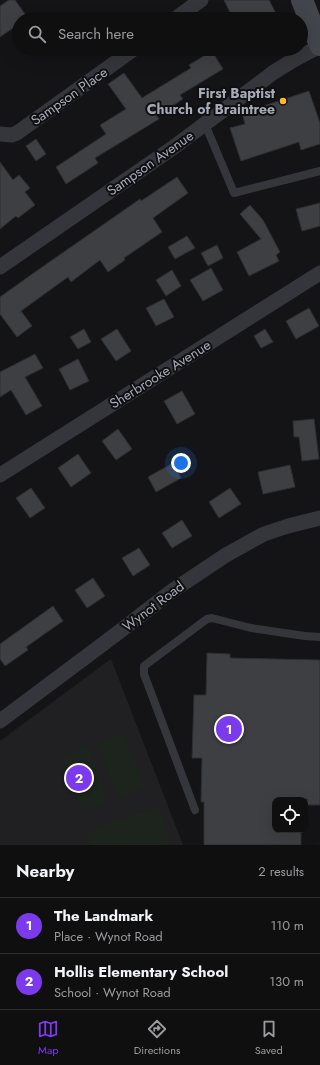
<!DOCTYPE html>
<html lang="en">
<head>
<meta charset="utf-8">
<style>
  :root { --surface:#0f0f10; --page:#181819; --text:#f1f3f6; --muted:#9b9c9f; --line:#2f2f30; --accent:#7c3aed }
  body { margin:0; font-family:Jost,sans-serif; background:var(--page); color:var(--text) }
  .controls { position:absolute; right:12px; bottom:12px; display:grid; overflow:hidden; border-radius:8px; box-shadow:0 4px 16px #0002 }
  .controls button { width:36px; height:36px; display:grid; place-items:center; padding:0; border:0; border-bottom:1px solid var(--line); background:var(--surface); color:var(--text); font:20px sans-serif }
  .you { position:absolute; left:181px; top:463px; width:14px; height:14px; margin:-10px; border:3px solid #fff; border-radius:50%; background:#1a73e8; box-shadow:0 0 0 6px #1a73e833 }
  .badge { display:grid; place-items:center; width:26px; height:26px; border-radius:50%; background:var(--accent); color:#fff; font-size:13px; font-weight:700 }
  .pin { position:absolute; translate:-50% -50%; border:2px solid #fff; box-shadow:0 1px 4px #0006 }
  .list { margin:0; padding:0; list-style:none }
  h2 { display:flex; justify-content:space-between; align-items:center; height:52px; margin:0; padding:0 16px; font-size:17px }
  h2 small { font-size:13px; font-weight:400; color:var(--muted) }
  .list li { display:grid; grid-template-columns:26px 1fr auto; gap:12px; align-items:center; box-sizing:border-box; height:56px; padding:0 16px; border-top:1px solid var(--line) }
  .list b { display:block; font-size:15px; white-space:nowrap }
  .list p { margin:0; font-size:13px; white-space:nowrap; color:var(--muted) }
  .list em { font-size:13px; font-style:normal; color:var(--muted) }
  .icon { flex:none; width:22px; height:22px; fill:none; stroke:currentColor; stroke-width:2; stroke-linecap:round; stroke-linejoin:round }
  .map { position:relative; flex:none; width:320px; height:845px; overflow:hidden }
  .search { position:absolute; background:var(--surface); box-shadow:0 4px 16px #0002; left:12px; right:12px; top:12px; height:44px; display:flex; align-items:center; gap:10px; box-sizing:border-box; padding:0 14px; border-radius:22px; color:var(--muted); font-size:15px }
  .sheet { height:164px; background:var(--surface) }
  nav { display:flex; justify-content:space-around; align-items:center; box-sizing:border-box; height:56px; border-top:1px solid var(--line); background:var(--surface); font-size:11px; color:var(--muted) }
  nav a { display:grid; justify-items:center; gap:2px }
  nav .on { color:var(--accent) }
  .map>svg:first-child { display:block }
  .built { fill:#202023 }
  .green { fill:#1c241d }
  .building { fill:#3e3f43; stroke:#2e2e32 }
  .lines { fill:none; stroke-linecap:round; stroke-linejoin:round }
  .lane { stroke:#35363b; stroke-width:8 }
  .street { stroke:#35363b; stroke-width:15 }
  .secondary { stroke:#43454c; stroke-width:22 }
  .poi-dot { fill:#ffb924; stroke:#0f0f11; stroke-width:1.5 }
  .labels { text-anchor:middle; stroke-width:4; stroke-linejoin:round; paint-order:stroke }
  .poi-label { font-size:14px; font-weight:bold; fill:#a5aab7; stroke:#0f0f11; text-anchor:end }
  .street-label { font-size:14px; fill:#a5aab7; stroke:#0f0f11 }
</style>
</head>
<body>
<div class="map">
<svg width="320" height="845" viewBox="0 0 320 845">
  <rect width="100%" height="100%" fill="#141416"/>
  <path class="built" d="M111,659L183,845H0V741Z"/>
  <path class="green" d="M124,733L144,788L119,798L98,742Z
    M87,746L108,802L82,811L62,756Z
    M158,807L171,842L164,845H91L86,832Z"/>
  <path class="building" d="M9,0H15L28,18L19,19V24L0,37V6Z
    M224,0H269L279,19H233Z
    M212,51L223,69L180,95L183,99L157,116L159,119L95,158L98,163L66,184L56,167L106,134L100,125L126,109L108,84L124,73L142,98L191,68L189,65Z
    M309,91L320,123V144L301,150L299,142L241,161L230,128L245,124L242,113Z
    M36,139L46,154L36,161L26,146Z
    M0,162L13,180L19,175L30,188L25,192L35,205L18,218L16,216L0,229Z
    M177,177L188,193L153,218L162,232L124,258L125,260L108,272L100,260L71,282L68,277L21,311L32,326L17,337L0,314V297L35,272L140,199L141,201Z
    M320,203V226L302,231L296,209Z
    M250,205L263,220L280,252L276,255L279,261L249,276L237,252L261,239L240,214Z
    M187,236L195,248L175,259L168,247Z
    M217,245L223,258L208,266L201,253Z
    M211,268L223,290L203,301L190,280Z
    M172,270L181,286L166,296L156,280Z
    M164,299L174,317L156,326L146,308Z
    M309,308L319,326L296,339L286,321Z
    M84,329L91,342L78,349L70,337Z
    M117,329L131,351L116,361L101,339Z
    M265,329L273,342L261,348L254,336Z
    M35,354L43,368L25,377L42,406L26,415L11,390L0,397V372Z
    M78,359L89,381L70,390L59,369Z
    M182,391L195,414L177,424L164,401Z
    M314,419L319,459L302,461L299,437H294L293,421Z
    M118,429L132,449L116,460L102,441Z
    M78,454L91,473L71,487L58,468Z
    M173,463L181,478L156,492L148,477Z
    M290,465L295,487L263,494L258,472Z
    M31,488L45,508L30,518L16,498Z
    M230,488L241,504L219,518L209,502Z
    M182,520L192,536L172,548L162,533Z
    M139,548L150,565L133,576L122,558Z
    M93,578L105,596L87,608L75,590Z
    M53,606L63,621L26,647L28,650L5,666L0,659V644Z
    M207,653L230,654V658L320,660V805H307V799H275V830H301V845H204V802H201L202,758H192L194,695H206Z"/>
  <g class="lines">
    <path class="lane" d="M205,124L234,193L320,171
      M195,810L144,674V666L207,619L212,618L251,628L305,636L320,637"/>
    <path class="street" d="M175,19L201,0
      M0,134L12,135L17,133L134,49
      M0,267L174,147L274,72L292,61L320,46
      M0,475L320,273
      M0,721L115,635L172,591L226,555L264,534L288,526L320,518"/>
    <path class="secondary" d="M302,0L320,45"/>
  </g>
  <circle class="poi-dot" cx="283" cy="101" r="4"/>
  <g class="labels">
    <g class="poi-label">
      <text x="275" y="98">First Baptist<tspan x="275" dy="16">Church of Braintree</tspan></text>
    </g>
    <g class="street-label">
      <text transform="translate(69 96) rotate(-35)" y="5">Sampson Place</text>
      <text transform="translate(150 163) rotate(-35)" y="5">Sampson Avenue</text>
      <text transform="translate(160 374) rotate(-32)" y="5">Sherbrooke Avenue</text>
      <text transform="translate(153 606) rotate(-37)" y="5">Wynot Road</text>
    </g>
  </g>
</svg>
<div class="controls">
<button><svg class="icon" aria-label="locate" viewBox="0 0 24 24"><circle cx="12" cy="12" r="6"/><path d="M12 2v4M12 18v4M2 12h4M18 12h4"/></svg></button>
</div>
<div class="you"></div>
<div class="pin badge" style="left:229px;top:729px">1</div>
<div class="pin badge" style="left:79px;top:778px">2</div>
<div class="search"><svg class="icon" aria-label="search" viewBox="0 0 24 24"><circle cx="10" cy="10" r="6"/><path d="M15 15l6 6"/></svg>Search here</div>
</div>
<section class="sheet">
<h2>Nearby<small>2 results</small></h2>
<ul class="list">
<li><span class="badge">1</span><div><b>The Landmark</b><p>Place · Wynot Road</p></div><em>110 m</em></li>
<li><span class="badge">2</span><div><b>Hollis Elementary School</b><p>School · Wynot Road</p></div><em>130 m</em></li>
</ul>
</section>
<nav>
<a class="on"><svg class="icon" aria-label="map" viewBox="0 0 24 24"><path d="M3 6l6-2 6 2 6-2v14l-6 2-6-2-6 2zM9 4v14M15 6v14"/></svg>Map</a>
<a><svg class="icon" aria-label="directions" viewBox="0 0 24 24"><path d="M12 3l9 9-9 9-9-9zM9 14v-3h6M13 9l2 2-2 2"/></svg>Directions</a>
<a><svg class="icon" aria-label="saved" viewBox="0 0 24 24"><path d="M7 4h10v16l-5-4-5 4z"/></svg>Saved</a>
</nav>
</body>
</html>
